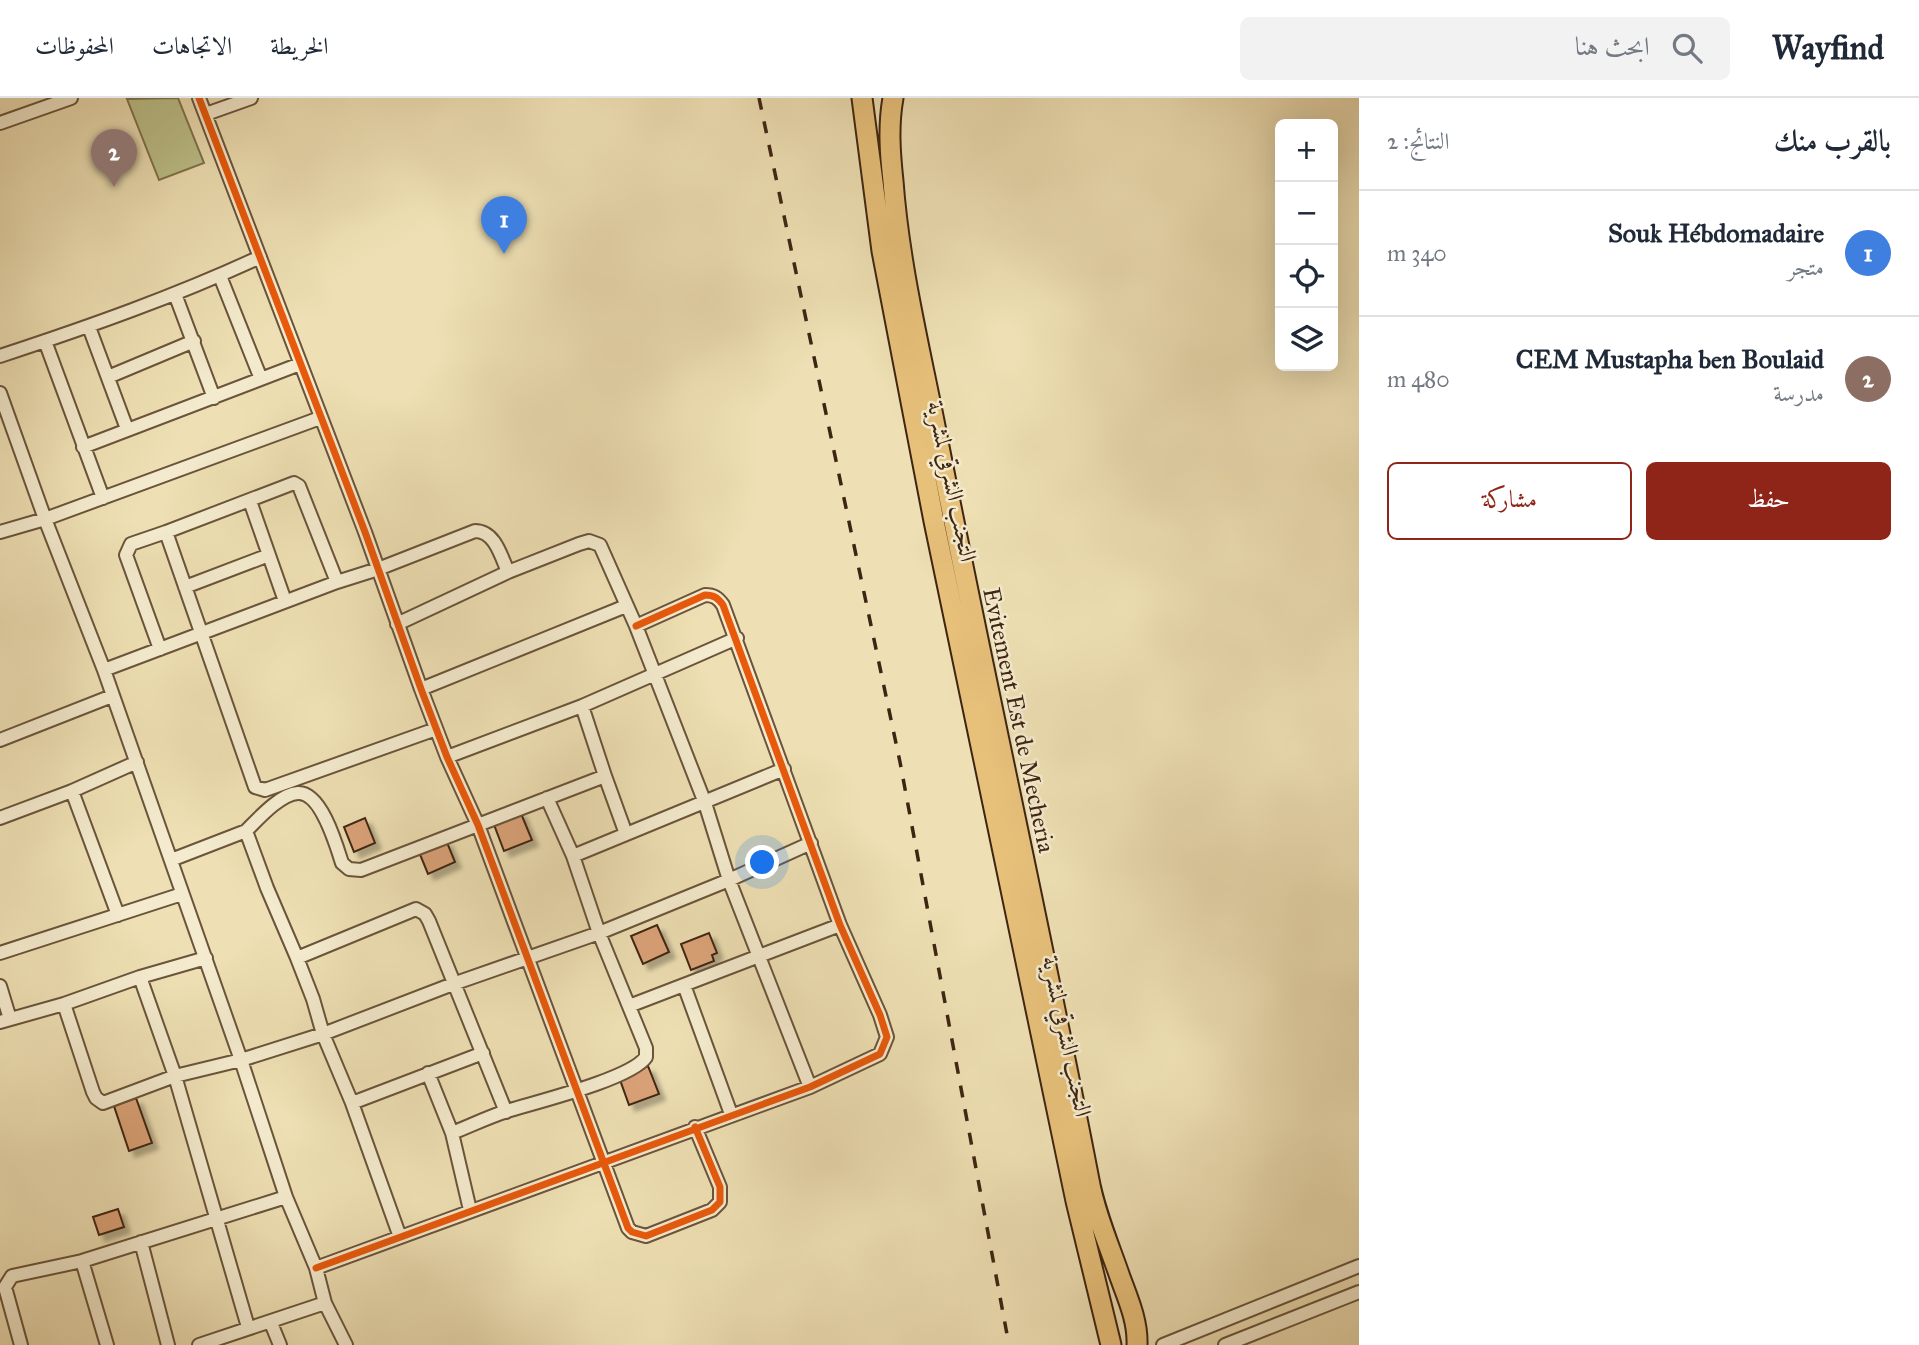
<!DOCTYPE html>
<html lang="ar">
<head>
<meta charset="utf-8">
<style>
  :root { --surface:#fff; --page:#f2f2f3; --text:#1f2937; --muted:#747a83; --line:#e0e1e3; --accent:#8f2418 }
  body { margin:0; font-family:"IM FELL Great Primer",Amiri,serif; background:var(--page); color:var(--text); direction:rtl }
  .controls { position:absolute; right:21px; top:21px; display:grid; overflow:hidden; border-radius:10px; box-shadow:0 7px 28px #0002 }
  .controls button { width:63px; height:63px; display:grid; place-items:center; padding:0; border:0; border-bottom:2px solid var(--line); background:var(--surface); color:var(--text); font:35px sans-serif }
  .you { position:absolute; left:763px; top:765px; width:24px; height:24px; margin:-18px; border:5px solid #fff; border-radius:50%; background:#1a73e8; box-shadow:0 0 0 10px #1a73e833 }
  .badge { display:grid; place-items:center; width:46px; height:46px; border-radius:50%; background:var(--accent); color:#fff; font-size:23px; font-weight:700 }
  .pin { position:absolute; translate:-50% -58px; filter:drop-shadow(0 2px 4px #0008) }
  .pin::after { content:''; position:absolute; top:37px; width:24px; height:21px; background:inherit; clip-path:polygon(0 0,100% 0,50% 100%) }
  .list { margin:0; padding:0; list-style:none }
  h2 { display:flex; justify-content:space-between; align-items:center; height:91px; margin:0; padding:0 28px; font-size:30px }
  h2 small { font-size:23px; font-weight:400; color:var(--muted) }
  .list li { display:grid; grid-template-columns:46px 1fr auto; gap:21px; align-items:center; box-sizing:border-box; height:126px; padding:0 28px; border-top:2px solid var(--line) }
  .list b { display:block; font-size:26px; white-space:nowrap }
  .list p { margin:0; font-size:23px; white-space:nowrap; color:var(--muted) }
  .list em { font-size:23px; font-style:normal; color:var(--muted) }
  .actions { display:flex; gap:14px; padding:21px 28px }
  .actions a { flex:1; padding:16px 0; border:2px solid var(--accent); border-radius:10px; text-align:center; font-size:24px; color:var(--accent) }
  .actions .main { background:var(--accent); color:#fff }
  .icon { flex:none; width:38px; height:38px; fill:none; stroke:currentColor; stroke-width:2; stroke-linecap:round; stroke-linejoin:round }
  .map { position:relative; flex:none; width:1359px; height:1247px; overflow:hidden; direction:ltr }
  header { display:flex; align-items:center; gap:42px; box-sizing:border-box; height:98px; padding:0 35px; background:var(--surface); border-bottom:2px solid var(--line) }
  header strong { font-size:33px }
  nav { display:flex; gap:38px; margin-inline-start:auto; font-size:24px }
  .search { width:490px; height:63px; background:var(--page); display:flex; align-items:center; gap:18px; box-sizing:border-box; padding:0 24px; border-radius:10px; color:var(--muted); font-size:26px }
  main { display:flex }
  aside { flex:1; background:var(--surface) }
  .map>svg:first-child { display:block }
  .green { fill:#bdc18a; stroke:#7e734e; stroke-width:2 }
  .building { fill:#dca379; stroke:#3e2513; stroke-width:2; filter:url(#shadow) }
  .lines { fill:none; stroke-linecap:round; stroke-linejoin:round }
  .minor-casing { stroke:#6a543b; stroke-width:16 }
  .highway-casing { stroke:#3e2513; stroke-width:23 }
  .minor { stroke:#f4ebce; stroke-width:12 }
  .highway { stroke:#e7c07a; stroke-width:19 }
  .rail { stroke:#3e2513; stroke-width:3.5; stroke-dasharray:12 12; stroke-linecap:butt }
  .cycleway-casing { stroke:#f4ebce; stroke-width:11 }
  .cycleway { stroke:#e8590c; stroke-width:7 }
  .labels { text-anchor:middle; stroke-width:5; stroke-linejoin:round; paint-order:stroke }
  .street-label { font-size:24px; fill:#3e2513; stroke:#f4ebce }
</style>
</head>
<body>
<header>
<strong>Wayfind</strong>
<div class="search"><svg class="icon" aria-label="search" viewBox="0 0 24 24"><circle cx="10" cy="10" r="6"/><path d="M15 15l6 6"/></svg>ابحث هنا</div>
<nav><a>الخريطة</a><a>الاتجاهات</a><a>المحفوظات</a></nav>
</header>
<main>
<aside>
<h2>بالقرب منك<small>النتائج: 2</small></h2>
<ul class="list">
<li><span class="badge" style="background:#3f7fe0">1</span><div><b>Souk Hébdomadaire</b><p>متجر</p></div><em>340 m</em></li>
<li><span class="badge" style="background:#8d6e63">2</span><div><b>CEM Mustapha ben Boulaid</b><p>مدرسة</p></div><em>480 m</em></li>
</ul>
<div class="actions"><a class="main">حفظ</a><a>مشاركة</a></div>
</aside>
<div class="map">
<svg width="1359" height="1247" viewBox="0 0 1359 1247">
  <defs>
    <filter id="shadow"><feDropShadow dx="6" dy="6" stdDeviation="2" flood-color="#0004"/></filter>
  </defs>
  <rect width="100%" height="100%" fill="#eee0b4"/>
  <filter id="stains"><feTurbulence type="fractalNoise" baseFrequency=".00286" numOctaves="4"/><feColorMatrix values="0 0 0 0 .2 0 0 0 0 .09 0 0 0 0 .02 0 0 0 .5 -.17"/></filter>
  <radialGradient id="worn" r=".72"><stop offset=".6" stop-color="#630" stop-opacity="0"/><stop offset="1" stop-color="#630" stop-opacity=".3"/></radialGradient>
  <path class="green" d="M178,0L204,65L159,82L127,1Z"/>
  <path class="building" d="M520,713L532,742L504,753L493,724Z
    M365,720L375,745L354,754L344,729Z
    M446,742L455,764L428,776L419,754Z
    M657,827L669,854L643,866L631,838Z
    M709,835L717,855L712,857L714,863L691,872L681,846Z
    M648,968L659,996L629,1007L619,979Z
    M136,1000L152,1045L129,1053L114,1008Z
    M118,1111L124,1129L99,1137L93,1119Z"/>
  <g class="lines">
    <defs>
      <path id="minor" d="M199,0L365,434L421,591L447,659L478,727L628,1130L632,1134L646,1138L712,1112L720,1104V1089L695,1029
        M206,16L251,0
        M0,25L71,0
        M220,178L261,281
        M175,196L214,300
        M89,229L127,331
        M45,243L103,400
        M0,258C88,229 176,198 260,159
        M108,279L194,243
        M0,295L45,421L104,572L241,962L286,1099L316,1170L325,1205L199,1247
        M83,349L300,266
        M250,403L285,503
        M0,434L45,421L320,320
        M337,484L299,388L294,385L166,434L255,689L265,692L436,631
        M185,489L269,457
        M397,526L508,474L579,446L589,443L600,447L636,528L705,705L729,782L810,989
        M160,551L126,457L131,446L166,434
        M104,572L337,484L378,471L475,433C495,433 501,458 508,474
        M421,591L626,508
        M0,642L112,598
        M447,659L582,608L737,540
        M605,678L626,736
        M72,693L118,817
        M0,720L72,693L137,664
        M246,733C258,721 280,696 298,695C321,694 336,746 342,765L349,771L361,772L605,678L582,608
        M573,758L784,671
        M171,762L246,733L267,790L297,860
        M0,855L182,796
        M140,879L175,978L248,1229
        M684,887L731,1016
        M0,888L10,921
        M64,906L93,994L96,1000L103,1005L175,978L241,962L323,936L453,886L599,835L729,782L811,745
        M629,908L840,827
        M0,924L64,906L140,879L206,860
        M428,975L452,1035L470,1112
        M352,1005L483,955
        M452,1035C470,1028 488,1019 507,1013C536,1004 631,981 646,959V950L599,835L573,758L547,700
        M400,1139L352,1005L323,936L313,901L297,860L416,811L425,816L429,823L506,1014
        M141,1144L168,1247
        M82,1163L107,1247
        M316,1170L810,989L880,956L887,939L880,917L840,827L723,507C718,500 714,497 705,497L636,528
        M325,1205L346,1247
        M271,1225L280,1247
        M21,1247L5,1189L12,1178L82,1163L286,1099
        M1163,1247L1359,1168
        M1225,1247L1359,1194"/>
      <path id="highway" d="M862,0L882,153L934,423L1076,1103L1111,1247
        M893,0C888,28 890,55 893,83C899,164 918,243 934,323C983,576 1040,828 1089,1082C1095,1115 1109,1147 1120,1179C1128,1201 1138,1223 1137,1247"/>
    </defs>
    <use href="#minor" class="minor-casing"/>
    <use href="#highway" class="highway-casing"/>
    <use href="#minor" class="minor"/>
    <use href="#highway" class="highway"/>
    <path class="rail" d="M759,0L900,664L1009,1247"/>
    <defs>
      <path id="cycleway" d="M199,0L365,434L421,591L447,659L478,727L628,1130L632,1134L646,1138L712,1112L720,1104V1089L695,1029
        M316,1170L810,989L880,956L887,939L880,917L840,827L723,507C718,500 714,497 705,497L636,528"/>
    </defs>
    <use href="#cycleway" class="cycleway-casing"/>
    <use href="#cycleway" class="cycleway"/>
  </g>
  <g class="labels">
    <g class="street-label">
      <text transform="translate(952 383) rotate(78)" y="8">التجنب الشرقي لمشرية</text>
      <text transform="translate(1019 622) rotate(78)" y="8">Evitement Est de Mecheria</text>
      <text transform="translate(1067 938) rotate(78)" y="8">التجنب الشرقي لمشرية</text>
    </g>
  </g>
  <rect width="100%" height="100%" filter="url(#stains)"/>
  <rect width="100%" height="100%" fill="url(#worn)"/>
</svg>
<div class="controls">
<button>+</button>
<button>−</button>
<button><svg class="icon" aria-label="locate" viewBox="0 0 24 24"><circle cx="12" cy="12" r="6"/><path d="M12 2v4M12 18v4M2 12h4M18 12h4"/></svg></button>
<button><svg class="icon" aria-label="layers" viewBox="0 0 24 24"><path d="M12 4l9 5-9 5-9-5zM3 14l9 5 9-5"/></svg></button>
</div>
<div class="you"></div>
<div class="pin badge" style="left:504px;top:156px;background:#3f7fe0">1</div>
<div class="pin badge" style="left:114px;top:89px;background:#8d6e63">2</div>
</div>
</main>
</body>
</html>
